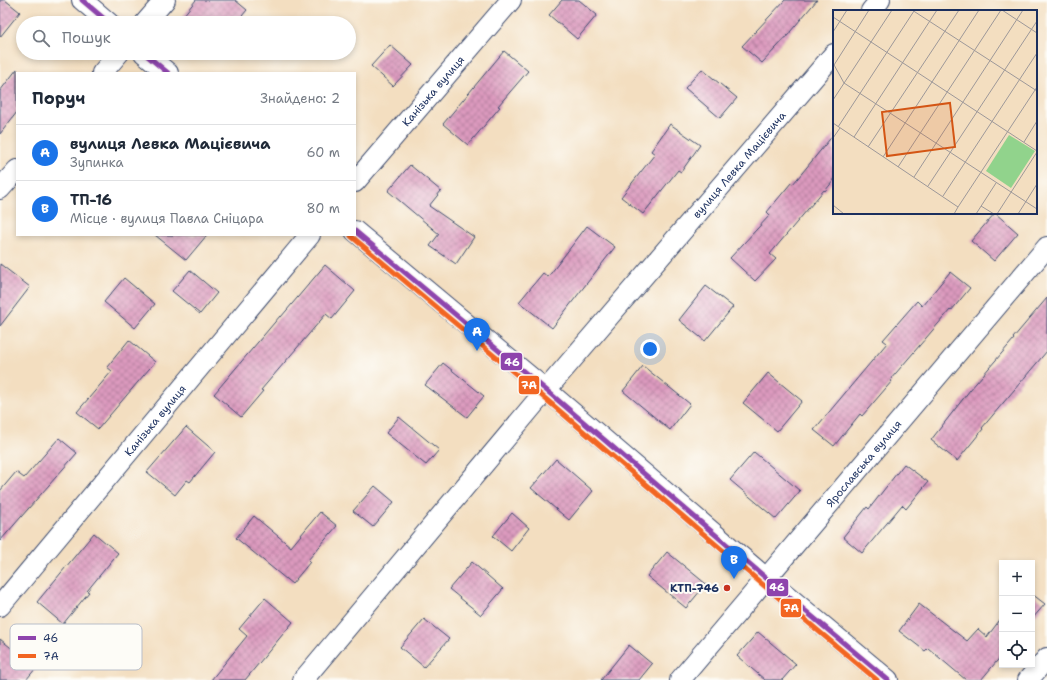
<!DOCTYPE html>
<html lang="uk">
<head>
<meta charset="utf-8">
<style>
  :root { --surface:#fff; --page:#f2f2f3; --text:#1f2937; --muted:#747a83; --line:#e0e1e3; --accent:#1a73e8 }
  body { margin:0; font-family:"Shantell Sans",sans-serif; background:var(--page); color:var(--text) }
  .controls { position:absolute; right:12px; bottom:12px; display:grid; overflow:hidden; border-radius:0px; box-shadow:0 2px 6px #0003 }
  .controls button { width:36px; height:36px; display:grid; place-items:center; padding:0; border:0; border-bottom:1px solid var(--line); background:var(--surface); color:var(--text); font:20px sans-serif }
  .you { position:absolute; left:650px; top:349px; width:14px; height:14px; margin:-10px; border:3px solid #fff; border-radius:50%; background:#1a73e8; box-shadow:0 0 0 6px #1a73e833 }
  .badge { display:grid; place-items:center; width:26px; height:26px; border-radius:50%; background:var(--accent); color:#fff; font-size:13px; font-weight:700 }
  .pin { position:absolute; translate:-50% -33px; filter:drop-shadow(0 1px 2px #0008) }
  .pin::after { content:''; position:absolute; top:21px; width:14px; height:12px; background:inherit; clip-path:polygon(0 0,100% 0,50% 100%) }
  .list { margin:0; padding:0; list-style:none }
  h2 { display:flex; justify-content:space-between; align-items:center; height:52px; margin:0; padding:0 16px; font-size:17px }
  h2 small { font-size:13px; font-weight:400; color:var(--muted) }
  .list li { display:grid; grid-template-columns:26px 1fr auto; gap:12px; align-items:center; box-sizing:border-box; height:56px; padding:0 16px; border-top:1px solid var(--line) }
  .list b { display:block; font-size:15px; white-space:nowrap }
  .list p { margin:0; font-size:13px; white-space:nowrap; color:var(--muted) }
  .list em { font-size:13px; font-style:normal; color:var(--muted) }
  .icon { flex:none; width:22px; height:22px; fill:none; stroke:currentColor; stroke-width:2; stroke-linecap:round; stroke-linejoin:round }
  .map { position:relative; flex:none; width:1047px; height:680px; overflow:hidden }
  .search { position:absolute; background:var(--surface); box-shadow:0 2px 6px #0003; left:16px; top:16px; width:340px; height:44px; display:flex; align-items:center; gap:10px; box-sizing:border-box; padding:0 14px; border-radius:22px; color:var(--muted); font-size:15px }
  .panel { position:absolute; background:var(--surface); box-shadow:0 2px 6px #0003; left:16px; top:72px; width:340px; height:164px; border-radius:0px }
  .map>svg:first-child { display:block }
  .building { fill:url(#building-cross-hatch) }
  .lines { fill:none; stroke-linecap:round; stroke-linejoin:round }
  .street-casing { stroke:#3b496d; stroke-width:22 }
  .street { stroke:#fff; stroke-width:20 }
  .bus-1-casing { stroke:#fdfcf7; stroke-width:8 }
  .bus-2-casing { stroke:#fdfcf7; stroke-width:8 }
  .bus-1 { stroke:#8e44ad; stroke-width:5 }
  .bus-2 { stroke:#f26522; stroke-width:5 }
  .poi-dot { fill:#c8321e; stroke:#fdfcf7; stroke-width:1.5 }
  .labels { text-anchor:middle; stroke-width:4; stroke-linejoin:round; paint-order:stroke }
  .street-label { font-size:11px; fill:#1b2f5e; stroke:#fdfcf7 }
  .poi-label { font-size:11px; font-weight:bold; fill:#1b2f5e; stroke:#fdfcf7; text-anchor:end }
  .inset-road { fill:none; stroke:#9d9899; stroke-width:1 }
  .view { fill:#d45514; fill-opacity:0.15; stroke:#d45514; stroke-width:2 }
  .inset-edge { fill:none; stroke:#1b2f5e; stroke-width:2 }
  .key { fill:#fdfcf7; stroke:#b9bec9; stroke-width:1 }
  .key-label { font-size:11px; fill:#1b2f5e }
  .line-badge { stroke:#fdfcf7; stroke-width:1.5 }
  .badge-label { font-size:11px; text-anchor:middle; font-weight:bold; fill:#fff }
</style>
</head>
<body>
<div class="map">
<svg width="1047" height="680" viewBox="0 0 1047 680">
  <defs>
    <pattern id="building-cross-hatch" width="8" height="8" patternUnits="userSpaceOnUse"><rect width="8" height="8" fill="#dc9abe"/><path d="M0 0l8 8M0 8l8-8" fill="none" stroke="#b27e9e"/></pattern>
  </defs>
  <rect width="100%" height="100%" fill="#fdfcf7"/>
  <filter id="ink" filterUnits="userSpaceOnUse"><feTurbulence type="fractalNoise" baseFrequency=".025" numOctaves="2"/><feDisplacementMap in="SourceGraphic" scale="8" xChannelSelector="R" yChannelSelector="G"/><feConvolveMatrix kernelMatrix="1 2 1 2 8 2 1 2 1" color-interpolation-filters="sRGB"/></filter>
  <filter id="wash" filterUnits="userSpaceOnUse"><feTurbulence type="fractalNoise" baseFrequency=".012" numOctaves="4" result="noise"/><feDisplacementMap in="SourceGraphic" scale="16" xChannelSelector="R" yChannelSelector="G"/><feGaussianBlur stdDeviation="0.9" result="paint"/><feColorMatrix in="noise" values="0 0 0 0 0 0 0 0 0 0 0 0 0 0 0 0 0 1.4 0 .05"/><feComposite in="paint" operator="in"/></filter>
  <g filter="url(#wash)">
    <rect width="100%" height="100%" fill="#f3dec0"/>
    <g id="blocks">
      <path class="building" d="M0,0H5L20,12L0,37Z
        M196,0H235L247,10L236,23H192L183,16Z
        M562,0H579L597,15L577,39L549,15Z
        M785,0H817L790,32V33L762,63L742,46Z
        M390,45L413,65L393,86L371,66Z
        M504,51L528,71L498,106L500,107L468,145L443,124Z
        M17,69V112L0,134V91Z
        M702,69L737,98L720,118L685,88Z
        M670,124L700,145L681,172L678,170L643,214L621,197L655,154L651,151Z
        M834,134V180L825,191L824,190L770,254L776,259L755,281L730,258L770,215L767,212L791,183L793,184Z
        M410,165L441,191L429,206L474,237L456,264L430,246L439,234L388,191Z
        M995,213L1018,233L994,261L971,241Z
        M587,226L615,247L552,328L519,302L543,273L548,277Z
        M155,235H207L186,260Z
        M0,264L30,287L0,326Z
        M325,265L355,291L332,319L326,314L261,390L263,391L241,417L214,394L280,316L281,317Z
        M190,270L217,293L200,314L172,291Z
        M950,272L970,288L951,311L950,310L890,380L892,381L862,416L860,414L834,446L814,430L887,343L883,340L917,301L922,306Z
        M124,278L155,304L135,328L104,302Z
        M706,286L733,307L705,341L679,320Z
        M1047,298V351L982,428L983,429L957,461L931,440L970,390L1014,339L1013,338Z
        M129,340L155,362L98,429L77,412L112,371L107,367Z
        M443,363L484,396L467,417L425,385Z
        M643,366L690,404L670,430L623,391Z
        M768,373L802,401L777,431L743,403Z
        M399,417L439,450L426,465L386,433Z
        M186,427L215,452L190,482L187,480L175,495L147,472Z
        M59,438L77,453L0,541V491L16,472L24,478Z
        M754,452L800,491L776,519L730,480Z
        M556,459L593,491L569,520L531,488Z
        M904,464L928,482L906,509L902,505L862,553L843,537L867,507L869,509Z
        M375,486L394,502L373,527L353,511Z
        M320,512L337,526L308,560L310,562L292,584L236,538L254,516L291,547Z
        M512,513L529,528L511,551L493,536Z
        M94,533L118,553L87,591L89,592L63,624L37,602Z
        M667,552L706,584L686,608L647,576Z
        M472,562L503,589L481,615L449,589Z
        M1032,594L1045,604L1032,619Z
        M265,598L293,622L245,680H211L247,636L239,629Z
        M919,604L967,641L978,629L987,637L1002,617V655L981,680H966L928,648L925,651L899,631Z
        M424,619L449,639L424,667L400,647Z
        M758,632L796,664L782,680H765L737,656Z
        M0,639L36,668L26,680H0Z
        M629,645L652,664L639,680H601Z"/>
    </g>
  </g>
  <g filter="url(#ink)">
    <use href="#blocks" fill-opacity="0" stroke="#3b496d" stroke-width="1"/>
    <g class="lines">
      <defs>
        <g id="street">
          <path d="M82,0L109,23"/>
          <path d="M871,11L880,0"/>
          <path d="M145,23L165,0"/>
          <path d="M144,53L168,73"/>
          <path d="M102,73L119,53"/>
          <path id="s1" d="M355,182L511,0"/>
          <path d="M0,189L17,170"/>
          <path d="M355,231L546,390L766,578L888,680"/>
          <path id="s2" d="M0,606L310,235"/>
          <path id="s3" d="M303,680L546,390L834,54"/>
          <path id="s4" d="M680,680L1047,247"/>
          <path d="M1028,680L1047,658"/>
        </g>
      </defs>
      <use href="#street" class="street-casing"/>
      <use href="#street" class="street"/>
      <defs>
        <path id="bus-1" d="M82,0L109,23
          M144,53L168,73
          M355,231L546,390L766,578L888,680"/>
        <path id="bus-2" d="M351,236L541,395L761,583L877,680"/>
      </defs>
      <use href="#bus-1" class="bus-1-casing"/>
      <use href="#bus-2" class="bus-2-casing"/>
      <use href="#bus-1" class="bus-1"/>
      <use href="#bus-2" class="bus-2"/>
    </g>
  </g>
  <circle class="poi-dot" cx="727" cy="588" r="4"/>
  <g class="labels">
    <g class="street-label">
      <text dy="4" stroke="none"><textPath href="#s1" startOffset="120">Канізька вулиця</textPath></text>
      <text dy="4" stroke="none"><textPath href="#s3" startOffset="675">вулиця Левка Мацієвича</textPath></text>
      <text dy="4" stroke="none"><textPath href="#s2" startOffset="242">Канізька вулиця</textPath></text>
      <text dy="4" stroke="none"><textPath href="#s4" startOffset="284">Ярославська вулиця</textPath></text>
    </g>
    <g class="poi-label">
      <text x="719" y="592">КТП-746</text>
    </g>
  </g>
  <g transform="translate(833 10)">
    <rect width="204" height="204" fill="#f3dec0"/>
    <path d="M176,125L202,141L178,178L153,161Z" fill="#91d38c"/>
    <path class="inset-road" d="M79,0L204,81M169,0L204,23M0,7L204,141M0,22L14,0M0,53L11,73L204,199M1,55L36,0M0,90L59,0M0,113L125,197L121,204M5,117L81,1M21,127L104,0M0,128L7,118M191,132L204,111M35,137L126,0M50,147L146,0M65,157L168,0M81,167L190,0M95,176L204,11M110,186L204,43M0,195L11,204M148,196L161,204M125,197L204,77M143,204L163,173M164,204L204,142M185,204L204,174"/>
    <path class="view" d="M117,93L122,137L54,146L49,102Z"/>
    <rect width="204" height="204" class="inset-edge"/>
  </g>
  <rect x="10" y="624" width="132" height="46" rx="6" class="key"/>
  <rect x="18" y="636" width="18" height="4" fill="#8e44ad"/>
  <rect x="18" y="654" width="18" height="4" fill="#f26522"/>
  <g class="key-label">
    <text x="43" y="642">46</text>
    <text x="43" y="660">7А</text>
  </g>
  <g class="line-badge">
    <rect x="500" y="352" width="23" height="19" rx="4" fill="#8e44ad"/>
    <rect x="518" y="375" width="22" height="20" rx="4" fill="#f26522"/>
    <rect x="766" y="578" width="23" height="19" rx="4" fill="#8e44ad"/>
    <rect x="780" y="598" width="22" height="20" rx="4" fill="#f26522"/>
  </g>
  <g class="badge-label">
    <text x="512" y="366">46</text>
    <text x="529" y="389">7А</text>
    <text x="777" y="591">46</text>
    <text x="791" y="612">7А</text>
  </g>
</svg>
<div class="controls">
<button>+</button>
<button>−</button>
<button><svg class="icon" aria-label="locate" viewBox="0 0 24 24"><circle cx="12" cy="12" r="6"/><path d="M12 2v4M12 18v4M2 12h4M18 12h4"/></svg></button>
</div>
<div class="you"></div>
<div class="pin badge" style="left:477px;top:351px">A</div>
<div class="pin badge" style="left:734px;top:579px">B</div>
<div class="search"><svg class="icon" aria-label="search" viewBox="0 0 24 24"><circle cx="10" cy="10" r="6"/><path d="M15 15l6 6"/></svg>Пошук</div>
<section class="panel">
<h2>Поруч<small>Знайдено: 2</small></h2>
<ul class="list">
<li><span class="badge">A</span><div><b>вулиця Левка Мацієвича</b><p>Зупинка</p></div><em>60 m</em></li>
<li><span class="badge">B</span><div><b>ТП-16</b><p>Місце · вулиця Павла Сніцара</p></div><em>80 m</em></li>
</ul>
</section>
</div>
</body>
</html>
